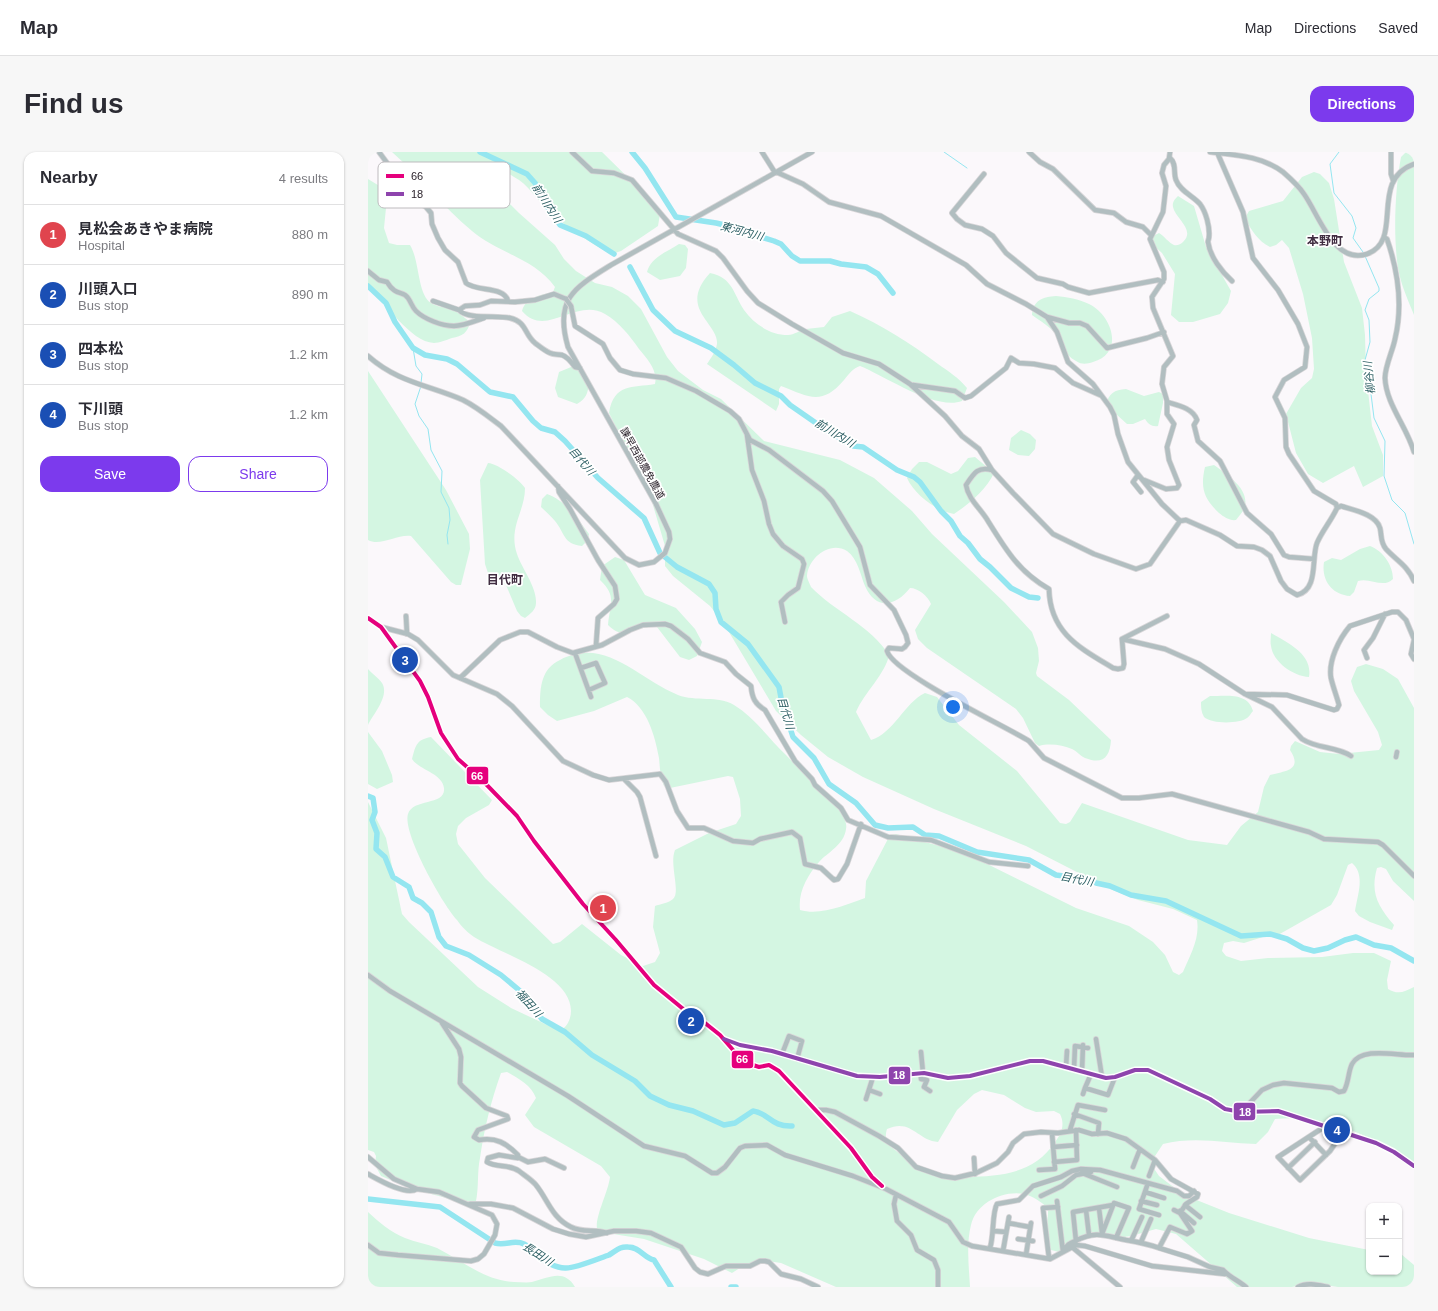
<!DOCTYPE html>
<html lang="en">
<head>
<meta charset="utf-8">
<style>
  :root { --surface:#fff; --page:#f7f7f7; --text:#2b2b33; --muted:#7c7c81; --line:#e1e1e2; --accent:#7c3aed }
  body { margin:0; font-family:Helvetica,"Noto Sans JP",sans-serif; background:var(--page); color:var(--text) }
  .controls { position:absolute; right:12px; bottom:12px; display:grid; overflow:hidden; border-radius:8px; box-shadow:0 1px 3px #0004 }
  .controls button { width:36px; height:36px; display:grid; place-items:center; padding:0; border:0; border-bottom:1px solid var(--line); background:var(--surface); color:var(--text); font:20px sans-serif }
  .you { position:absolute; left:585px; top:555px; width:14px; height:14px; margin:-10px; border:3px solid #fff; border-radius:50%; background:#1a73e8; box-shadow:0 0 0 6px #1a73e833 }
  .badge { display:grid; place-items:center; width:26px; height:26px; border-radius:50%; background:var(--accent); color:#fff; font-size:13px; font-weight:700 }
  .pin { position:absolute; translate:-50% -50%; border:2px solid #fff; box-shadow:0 1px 4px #0006 }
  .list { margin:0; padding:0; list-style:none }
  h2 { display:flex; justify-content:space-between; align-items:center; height:52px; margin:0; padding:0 16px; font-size:17px }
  h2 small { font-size:13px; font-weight:400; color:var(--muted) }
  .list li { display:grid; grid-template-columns:26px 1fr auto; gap:12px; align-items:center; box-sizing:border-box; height:60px; padding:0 16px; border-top:1px solid var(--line) }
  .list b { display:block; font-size:15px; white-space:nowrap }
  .list p { margin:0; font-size:13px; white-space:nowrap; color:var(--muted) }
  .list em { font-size:13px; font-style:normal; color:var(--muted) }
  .actions { display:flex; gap:8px; padding:12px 16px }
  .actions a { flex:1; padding:9px 0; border:1px solid var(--accent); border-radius:12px; text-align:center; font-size:14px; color:var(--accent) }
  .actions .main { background:var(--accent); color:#fff }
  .map { position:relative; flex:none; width:1046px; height:1135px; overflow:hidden; border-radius:12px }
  header { display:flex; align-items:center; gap:24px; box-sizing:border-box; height:56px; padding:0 20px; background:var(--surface); border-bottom:1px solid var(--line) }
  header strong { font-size:19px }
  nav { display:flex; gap:22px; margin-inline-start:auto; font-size:14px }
  .intro { display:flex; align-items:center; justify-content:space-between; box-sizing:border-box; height:96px; padding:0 24px }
  h1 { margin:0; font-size:28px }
  .button { padding:10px 18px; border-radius:12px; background:var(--accent); color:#fff; font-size:14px; font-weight:700 }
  main { display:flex; gap:24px; padding:0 24px }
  aside { flex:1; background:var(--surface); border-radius:12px; box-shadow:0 1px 3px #0004 }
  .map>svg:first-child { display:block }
  .green { fill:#d4f6e2; fill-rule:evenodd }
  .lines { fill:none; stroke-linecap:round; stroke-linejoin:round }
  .stream { stroke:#94e6f0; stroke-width:1 }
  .river { stroke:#94e6f0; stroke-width:5.5 }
  .minor-casing { stroke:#d8d6d8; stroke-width:6 }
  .minor { stroke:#b1bec0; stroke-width:4.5 }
  .minor-bridge-casing { stroke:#d8d6d8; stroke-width:6; stroke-linecap:butt }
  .minor-bridge { stroke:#b1bec0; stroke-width:4.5 }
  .bus-1-casing { stroke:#fff; stroke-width:7 }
  .bus-2-casing { stroke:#fff; stroke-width:7 }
  .bus-1 { stroke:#e5007d; stroke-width:4 }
  .bus-2 { stroke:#8e44ad; stroke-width:4 }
  .labels { text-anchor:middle; stroke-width:3.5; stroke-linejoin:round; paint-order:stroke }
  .street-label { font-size:10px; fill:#251c25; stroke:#fff }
  .water-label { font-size:11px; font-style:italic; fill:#2a5d62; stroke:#fff }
  .quarter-label { font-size:12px; font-weight:bold; fill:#412e42; stroke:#fff }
  .key { fill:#fff; stroke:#bebbbe; stroke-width:1 }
  .key-label { font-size:11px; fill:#251c25 }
  .line-badge { stroke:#fff; stroke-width:1.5 }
  .badge-label { font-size:11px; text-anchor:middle; font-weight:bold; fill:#fff }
</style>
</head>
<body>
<header>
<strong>Map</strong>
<nav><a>Map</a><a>Directions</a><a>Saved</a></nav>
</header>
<div class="intro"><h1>Find us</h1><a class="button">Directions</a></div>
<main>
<aside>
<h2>Nearby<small>4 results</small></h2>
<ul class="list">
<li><span class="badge" style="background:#e0444e">1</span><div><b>見松会あきやま病院</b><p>Hospital</p></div><em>880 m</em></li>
<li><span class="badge" style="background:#1a4fb4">2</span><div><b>川頭入口</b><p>Bus stop</p></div><em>890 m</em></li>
<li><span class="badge" style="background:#1a4fb4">3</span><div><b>四本松</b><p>Bus stop</p></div><em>1.2 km</em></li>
<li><span class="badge" style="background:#1a4fb4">4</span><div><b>下川頭</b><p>Bus stop</p></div><em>1.2 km</em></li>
</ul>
<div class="actions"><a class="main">Save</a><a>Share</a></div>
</aside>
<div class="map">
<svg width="1046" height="1135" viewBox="0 0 1046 1135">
  <rect width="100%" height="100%" fill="#fbf8fb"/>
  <path class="green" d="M24,0H234L290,55L292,62L290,74L253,99L244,102C221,91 200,76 181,59C170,49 160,32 146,25C137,19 129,17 123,26V33L151,61L187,93L196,107L208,119L227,131L244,135L260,144L273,157L299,205L310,219L335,238L353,247L396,289L472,308L506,326L544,359L564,382L636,450L664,480L670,496L671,509L668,521L669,524L701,548L743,588C742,605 735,613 717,606C712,604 709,599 704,597C695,593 681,591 671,594L667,591L655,566L648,557L559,496L550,487L547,478L563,452C560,444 550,436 542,436C528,454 508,459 497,434C492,422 490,407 479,399C462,388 440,406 439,424C439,427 442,432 443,435C467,460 502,473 521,503C518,521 496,541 488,560L503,588C526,581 536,551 557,541L569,545L591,573L649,619L692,671L698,672L702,670L714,651L820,688L859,693L873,674L890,660L896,635L902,623C918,619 935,618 922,598L923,594L927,589L952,600L971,602L1011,598L1014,593L1010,580L986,539L983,529L989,515L998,512L1015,517L1030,527L1046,556V749L1025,729L1018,717L1013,715L1009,716C1002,741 1010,754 1026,773L1024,778L1002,770L991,764L987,759C989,744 998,723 984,711L980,713L969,743L963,753L910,783L898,784L876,791L865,789L856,791L854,799L858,804L873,809L900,806L954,805L985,801H1006L1023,809L1019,828L1020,837C1030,843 1036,840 1046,835V1011C1040,1005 1030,1001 1022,997C986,976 948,963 907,967L900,980L888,992C857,991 826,984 795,992L785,1007V1015L791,1024L816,1043L861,1061L941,1086L1001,1098V1120H1031V1102H1033L1046,1113V1135H970L943,1131L924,1135H869L808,1082L788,1077L763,1084L749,1086L737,1082L713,1089L697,1098L691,1100L679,1097C674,1086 681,1069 680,1056C673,1050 665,1044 656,1042C635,1038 608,1051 603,1073C598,1092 601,1116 602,1135H468L413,1111L393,1108L375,1114L364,1121L336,1107L276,1087L245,1082L229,1077C227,1064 240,1041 242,1025L233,1014L166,975L157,963L168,946C163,933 151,927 139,920L133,921C123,949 116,977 112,1006C109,1020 111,1035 108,1049L101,1052L44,1037L13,1024L7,1013L8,1004L6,1000L0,998V650L18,686L34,762L41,770L110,835L143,856L192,879C199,875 203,867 203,859C203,822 133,802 106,785C100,781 93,774 89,768C75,753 34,681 40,662C45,646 78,654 76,636C74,621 51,618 44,607C48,593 48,588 63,585L124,648L121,653L98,666L90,674L88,682L90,692L117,726L185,792L192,790L214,772L253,803L275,814L287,810L292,801L285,775L287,754C292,752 301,751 305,747C313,740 301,712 307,698L341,681L368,672L373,664L372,647L365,625L360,624L302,636L296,634C292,624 292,616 291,606C287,584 279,555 259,545L226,559L189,569L180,563L172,555C172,535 173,517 192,508C237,484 270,527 310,543C328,550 350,543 366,553C386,565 401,587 418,603C434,620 451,636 468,652C472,659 480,669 478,677C476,693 460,700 451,710C439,724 430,740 432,758C453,764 477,753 497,746L498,729L522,683L528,682L597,701L708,756L761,774L785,790L797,803L805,820L811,823L815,820C822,803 832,787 829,768L805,757L770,748L742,737L658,694L566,657L495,625L460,605L433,583L408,559L355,470L342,454L305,424L297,414V394L282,343L241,261C246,231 264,236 287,232C290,218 279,207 271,197C262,184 251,170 237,162C208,145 178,187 154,159C158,145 172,143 185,140L187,135C166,106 130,101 104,79C75,55 52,25 24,0ZM614,938L636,943L657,956L668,960L686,959L692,962C697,972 694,981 687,990C666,1022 633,1024 598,1025C585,1025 571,1025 559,1020C549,1015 540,1008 531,1001C522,994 515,990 519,977C543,966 549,988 570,990L589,958L606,942Z
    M1038,0H1046V163C1040,148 1033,133 1030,116C1025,83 1027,37 1033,5Z
    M946,20L952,22L961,31L966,47L976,110L994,156L997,183L998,221L1004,274L1015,303V324L995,335L986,314L955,331L940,322L928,301L918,262L933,236L944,226L946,217L944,186L935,142L921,96L914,88L908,93L902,95C890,89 883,78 877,66L881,59L915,49L934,25Z
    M0,27L18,38L19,46L16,76L21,91L29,93H42C52,109 49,142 63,151C69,155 77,155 84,157C90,160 97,166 102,170C100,181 94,184 84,186C78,188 71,191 66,191C42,190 18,150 0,136Z
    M810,44L826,54L838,95L863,139L860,151L852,162L825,170H811L803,163L807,122L794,101L784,92L785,84L791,81C796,84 801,91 806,93C809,94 813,92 815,90C828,78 807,66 805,55C804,50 807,47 810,44Z
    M311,92L317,93L320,97L318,116L312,124L292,128L279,120C283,105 299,100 311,92Z
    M342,121C365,126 365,141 376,158C386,172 402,183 420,183C426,183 432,178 438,177C444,176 450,176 456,175L464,165L482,159C514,173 542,191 570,212C580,219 591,226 599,236L594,249C568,259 517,224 492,214C485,216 481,222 476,228C454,254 441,245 413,234L411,237V252L408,259L339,212C343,206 348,199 349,192C351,171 309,157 342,121Z
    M688,144C700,145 710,147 721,152C744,163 757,201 725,210C719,212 714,213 708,209C696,203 695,193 688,183C683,175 672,169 664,163C665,148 675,145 688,144Z
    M208,213L221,231C220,241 218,247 209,252L190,245L187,236L191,220Z
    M0,219L78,338L101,382L102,397L93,433H88L83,430L43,384C29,382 12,395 0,388Z
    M758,237L776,244L791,240L795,242V251L790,274C784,275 780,272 777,267L765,272H759L738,253C741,241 746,238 758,237Z
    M653,278L662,282L668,288L667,297L661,304L650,303L641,298L643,286Z
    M607,305L626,321C618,338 601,352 586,362C568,359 546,342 539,326L544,317L551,310H559L583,322L590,319L600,306Z
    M120,311C129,311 152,328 157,336C157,360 140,375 149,402C154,417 169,435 168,451C168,458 162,462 157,466L153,464L149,459L138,433L120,421L117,412L112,328Z
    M846,313C858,322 881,336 877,354C876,359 871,364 868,368C862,369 856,365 851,361C836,347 832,336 837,315Z
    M179,342C197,348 210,367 221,382L220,388L214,394C195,392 197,381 187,369C183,364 178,360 173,355L174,347Z
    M1002,394C1015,399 1025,413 1025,427C1015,437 1002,425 990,429L986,440L982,444C964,443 953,428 956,410L964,406L973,408L992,397Z
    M247,405L256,408L277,443L308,456L327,477L334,490L329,504L321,508L312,505L289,475C266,472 260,492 240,473C242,451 249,444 232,428L234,414Z
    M903,481C920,491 945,502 941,525C925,524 905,510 903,494C902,490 903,485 903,481Z
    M0,517C4,522 11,526 14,531C22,544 5,562 0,573Z
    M842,544C858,544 880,540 885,559C883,561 881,565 879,566C871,572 843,572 836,565C833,560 833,555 833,550Z
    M0,580L14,599L24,623L25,630L9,637L0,632Z
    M0,1060C11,1070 22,1080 37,1086C47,1090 59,1092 69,1096C95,1109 115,1128 146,1130C152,1130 159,1131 164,1130C180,1126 196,1116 207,1135H0Z"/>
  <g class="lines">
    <path class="stream" d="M576,0L599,16
      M971,0L962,12L966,41L984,64L988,76L985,86L995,100
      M997,104L1011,136V139L1001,147L997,158L1001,168L1002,190L997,208L998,219L1002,234L1006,266L1017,289L1016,324L1024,348L1037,361L1046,392
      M45,196L48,214L54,222L53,231
      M53,234L47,252L51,264L60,277L63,298L74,319L73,340L81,356L82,368L79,383L80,392"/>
    <path class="river" d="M112,0L159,22L167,31L176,50L192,73L218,84L246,102
      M264,0L277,16L308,65L348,71L378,78L390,84L406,89L413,92L424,104L432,109H462L473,112L498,115L510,122L525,141
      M262,115L285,158L307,179L343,196L366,213L387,231L413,244L422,253L458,278L485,294L495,295L529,318L546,325L552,330L573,359L583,369L592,384L600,391L612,407L622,415L643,436L661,445L670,446
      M0,134L18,151L27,170L45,196L57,203L79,207L89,212L122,240L145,245L165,269L173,276L187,280L197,289L230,326L276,366L292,401L309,415L341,432L347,441L348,457L353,470L380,492L411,535L414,551L425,585L446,606L461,632L488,651L507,673L520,676L545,675L557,683L571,684L609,700L661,708L688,723L717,727L728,731L742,734L763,743L798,749L873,784L902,782L919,787L935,796L946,799L960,796L977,788L988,785L1006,793L1023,796L1046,809
      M0,644L5,646L7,660L4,668L9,681L8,697L17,705L25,725L41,735L45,746L54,751L63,760L71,785L78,794L101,803L133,823L151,838L174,867L197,880L224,903L267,929L282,944L301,953L325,959L356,973L367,971L385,959C401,961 403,975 424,974
      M0,1047L72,1055L127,1091C138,1094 146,1087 156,1092C162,1095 165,1100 170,1104C177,1110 188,1116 197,1116C206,1117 232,1106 241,1103C248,1099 252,1094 260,1095C272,1095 276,1106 286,1108L303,1135
      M363,1135H368"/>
    <defs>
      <path id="minor" d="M11,0L22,15L30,32L37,40L58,55L63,61L64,72L70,86L77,98L90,110L98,131C109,140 136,134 140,149
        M204,0L224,19L246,21L264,28L310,82L348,99L355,106L379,139L390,151L424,172L475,201L511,212L542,232L577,264L594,284L611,297L624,318L645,341L685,382L726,402L768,417L782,412L812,369
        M394,0L406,19L435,32L461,50L513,64L598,113L619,132L658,152L679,165L701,171H712L719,174L739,196L779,186L796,180
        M661,0L672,10L685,17L727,58L746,61L758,70L775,75L782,82
        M842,0C867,3 894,4 915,20C923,27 931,34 936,42C951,63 966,113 999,102C1037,89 1000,28 1046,12
        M849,0L875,60L885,106L910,138L930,172L939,195L937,215L916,228L907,245L917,266L918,295L921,302L946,339L968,352L969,356
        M1023,0V22L1025,28
        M802,6C809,12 805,21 808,28C812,39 825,44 832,52C838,60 842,75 841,85C841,87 840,88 840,90C842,105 854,120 864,129
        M616,22L584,61L589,67L597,73L614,77L625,84L638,101L669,126L695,132L700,135L721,141L790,128L795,130
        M1016,85L1019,87C1030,119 1035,154 1027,187C1025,198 1017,214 1017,226C1018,252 1039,275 1046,300
        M0,119L11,128L19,130C28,145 35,138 40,146C43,150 44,155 48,159C56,167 74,174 86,174C95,174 107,169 116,166
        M65,149L91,158L97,154L112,153L123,149L147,150L167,148L186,142L198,147
        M203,154L207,174L235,192L242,206L252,218L265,222L298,226L328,239L362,259L371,267L382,288L401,298L455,339L464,349L492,395L502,433L526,458L538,483L540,491L537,495L534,497L521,496L519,499C525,521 637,574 661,589L676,606L754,646H771L804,642L941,680L956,687L1010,690L1015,693L1046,724
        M91,158C100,168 129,163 142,166C159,170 156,182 167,191C171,194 177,199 182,201C186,203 190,202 194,203C200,205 204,211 207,215L212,216
        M679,165L689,180L700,210L725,232L742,255L746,263L750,282L760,310L794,352L812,369L818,368L852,383L869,394L886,395L894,398L902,404L913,429L919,437L929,443C951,438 943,406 949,391C954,379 963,369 969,356L973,354C985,358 1008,362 1012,376C1014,384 1012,390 1018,397C1029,409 1039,413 1046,429
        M0,204C29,230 60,233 95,248C109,255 121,265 133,274L257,406L271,413L286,410L297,401L302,387L301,380L288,352L200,195C186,147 206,136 243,113L444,0
        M545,233L587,239L597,246L603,244L638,216L643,206L651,211L666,212L687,216L705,231L732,243
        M799,250C809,253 825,256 829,268L826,273L830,289L852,309L879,361L903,382L916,403L921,405L946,407
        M379,283L384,318L396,349L401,372L405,382L415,394L434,407L436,412L430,436L420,443L413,450L417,470
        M624,318C610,314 606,321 598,333C600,347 613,357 620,369C638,398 651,420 681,437C682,481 712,496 745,516L750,517L755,516L756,512L754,487
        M770,323L765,330L773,340
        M776,328L798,337L809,336L811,333L801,308L799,295L806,272L799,262V249L794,232L796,215L805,204L785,156L784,145L796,127V120L782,87L795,60L798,34L794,21L796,13L801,7L802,0
        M190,334L191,340L202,357L230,408L247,434L249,447L246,452L230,466L228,494
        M38,464L39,482
        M0,466L13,475L52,529L60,545L73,581L90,607L115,629L149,664L166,689L215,752L248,788L286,833L325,865L337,871L352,883L372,906L385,913L391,915L401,913L411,919L483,996L504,1025L515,1035
        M13,475L40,482L50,488L85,523L129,542L144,554L195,609L225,623L241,628L292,622L298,630L309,659L320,676H336L365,689L385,691L392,687L424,680L432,686L437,712L453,716L466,728L470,727L479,712L493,672
        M754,487L797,497L831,512L877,542L904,555L934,587C949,597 968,594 983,604
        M754,487L799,464
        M1046,488L1043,502L1046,507
        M207,501L223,545
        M999,506L996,498L1005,486L1017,462
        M213,516L228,511L237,531L221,538
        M92,526L132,488L152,480H160L189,495L205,501L234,493L262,478L275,473L297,472L303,474L320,487L332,501L357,510L368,522L383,534C384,546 387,552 397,558L427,609L444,627L447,633L473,656L480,668L520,685L563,688L621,710L660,714
        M877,542L919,543L966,558L969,557L971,553C969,545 965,535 963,526C960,509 971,487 982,474L1024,460H1030L1038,468L1046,487
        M1028,605L1029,600
        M256,627L269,640L272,645L288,704
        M0,823L22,839L200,944L276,994L317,1004L344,1021H349L357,1015L372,996L377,994L399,993L417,1003L485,1024L518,1037L581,1070L595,1090L604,1094L682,1107L708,1093L717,1094L784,1114L857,1122
        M74,871L91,897L93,905L92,931L94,934L118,956L139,964L140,967L110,978L106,985L111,988C128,985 138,991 150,1003V1006L131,1003L120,1006L119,1010C129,1016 141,1012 151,1019C156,1023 164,1028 168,1033C180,1048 184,1066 203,1075C214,1081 227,1077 239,1081
        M358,887L372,893L404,899L489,924L512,925L556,921L580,926L602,924L662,909H675L738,926L747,925L767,918H780L842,947L857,957L873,960L910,959L1008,991L1026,1000L1046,1014
        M728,887L734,925
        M553,900L555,921
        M414,902L421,884L434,889L429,907
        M698,915L699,899
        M706,917L707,894L720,896
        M714,919L715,893
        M553,921V927L559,928L556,935L562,939
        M723,922L717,936L740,943L747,925
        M501,938L512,942
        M715,942L717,936
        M498,947L505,925
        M448,958H458L467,960L511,984L530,996L548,1015L574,1024L587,1026L608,1021L629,1011L640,1000L645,991L656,982L673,980L690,981L711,978L724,982L739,981L758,987L787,1008L803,1027L830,1042L829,1045L818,1052L812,1061L824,1079L819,1082L802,1075L791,1096L820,1105L842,1115L855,1118C860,1124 871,1129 878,1135
        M873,960L894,938L905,933L916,931L964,936L971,940L976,939C981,930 980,920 984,912C994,894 1029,904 1046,903
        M706,962L731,971L730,982
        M956,975L910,1005L932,1028L962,999L974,981
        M702,978L710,953L737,958
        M941,985L958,1003
        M685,995L709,993
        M0,1005L26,1027L49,1037L71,1040L124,1063L129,1072L127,1083L116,1102L110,1107L103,1109L30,1103L11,1101L0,1093
        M150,1005L160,1010L177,1007L196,1016
        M606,1006L607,1022
        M686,1010L709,1008L708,978
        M765,1015L772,997
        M920,1016L947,990
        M671,1018L687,1017L684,981
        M714,1021L749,1035
        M0,1022C11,1028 38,1044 49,1037
        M781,1024L787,1008
        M780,1031L771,1057L791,1063
        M777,1040L796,1046
        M528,1043L526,1052L529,1069L543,1083L549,1098L566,1108L570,1118V1135
        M673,1044L694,1034L708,1023L723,1020
        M689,1049L695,1100
        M773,1049L789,1053
        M102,1052H123L145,1056L185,1077L201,1082L218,1085L246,1079H268L283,1081L313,1095L327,1116L332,1120L340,1122L358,1114H382L392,1109H397L401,1110L413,1122L433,1127L450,1135
        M817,1053L832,1065
        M731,1056L734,1081
        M718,1058L721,1083
        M806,1058L812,1061
        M812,1059L826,1071
        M640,1071L662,1075
        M626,1079L638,1080
        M734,1082L746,1051L761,1056L748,1086
        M650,1087L665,1089
        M708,1089L705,1060L745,1053
        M763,1089L774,1065
        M773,1090L783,1067
        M704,1095L752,1135
        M622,1096C626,1084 624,1060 629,1052L651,1048L665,1034L693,1025L704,1019L713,1017L732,1018L809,1039L816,1044H821L826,1039
        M635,1099L641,1065
        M696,1099C698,1093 702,1091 707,1089C729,1078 737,1084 758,1088C770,1090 780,1092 791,1096
        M658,1103L663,1071
        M681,1106L675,1056L690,1055
        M930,1135C939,1130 950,1133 960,1135"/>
    </defs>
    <use href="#minor" class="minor-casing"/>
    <use href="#minor" class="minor"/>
    <defs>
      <path id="minor-bridge" d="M198,147L203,154"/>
    </defs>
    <use href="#minor-bridge" class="minor-bridge-casing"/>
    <use href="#minor-bridge" class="minor-bridge"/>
    <defs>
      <path id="bus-1" d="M0,466L13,475L52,529L60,545L73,581L90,607L115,629L149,664L166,689L215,752L248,788L286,833L325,865L337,871L352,883L372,906L385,913L391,915L401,913L411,919L483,996L504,1025L514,1034"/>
      <path id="bus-2" d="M356,887L372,893L404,899L489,924L512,925L556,921L580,926L602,924L662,909H675L738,926L747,925L767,918H780L842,947L857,957L873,960L910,959L1008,991L1026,1000L1046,1014"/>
    </defs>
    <use href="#bus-1" class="bus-1-casing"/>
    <use href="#bus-2" class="bus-2-casing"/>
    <use href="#bus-1" class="bus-1"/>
    <use href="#bus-2" class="bus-2"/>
  </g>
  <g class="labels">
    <g class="street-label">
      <text transform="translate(275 311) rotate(61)" y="4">諫早西部農免農道</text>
    </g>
    <g class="water-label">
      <text transform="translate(179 51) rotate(57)" y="4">前川内川</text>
      <text transform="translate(374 79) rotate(15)" y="4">東河内川</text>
      <text transform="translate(1001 226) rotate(-96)" y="4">柳谷川</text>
      <text transform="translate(467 281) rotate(31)" y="4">前川内川</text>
      <text transform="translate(214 309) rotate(49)" y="4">目代川</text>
      <text transform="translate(418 561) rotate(74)" y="4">目代川</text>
      <text transform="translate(709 727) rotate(11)" y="4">目代川</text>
      <text transform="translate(161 851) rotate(48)" y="4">福田川</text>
      <text transform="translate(170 1102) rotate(33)" y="4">長田川</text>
    </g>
    <g class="quarter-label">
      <text x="957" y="93">本野町</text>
      <text x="137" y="432">目代町</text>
    </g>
  </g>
  <rect x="10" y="10" width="132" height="46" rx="6" class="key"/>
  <rect x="18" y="22" width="18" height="4" fill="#e5007d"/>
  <rect x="18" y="40" width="18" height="4" fill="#8e44ad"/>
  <g class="key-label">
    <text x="43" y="28">66</text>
    <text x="43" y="46">18</text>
  </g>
  <g class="line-badge">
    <rect x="98" y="614" width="23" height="19" rx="4" fill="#e5007d"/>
    <rect x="363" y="898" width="23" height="19" rx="4" fill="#e5007d"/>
    <rect x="520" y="914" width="23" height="19" rx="4" fill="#8e44ad"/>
    <rect x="865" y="950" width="23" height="19" rx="4" fill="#8e44ad"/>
  </g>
  <g class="badge-label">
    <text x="109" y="628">66</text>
    <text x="374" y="911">66</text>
    <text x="531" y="927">18</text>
    <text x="877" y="964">18</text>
  </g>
</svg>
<div class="controls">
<button>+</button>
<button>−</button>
</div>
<div class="you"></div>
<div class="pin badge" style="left:235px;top:756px;background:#e0444e">1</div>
<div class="pin badge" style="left:323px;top:869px;background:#1a4fb4">2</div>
<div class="pin badge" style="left:37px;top:508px;background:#1a4fb4">3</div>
<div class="pin badge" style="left:969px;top:978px;background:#1a4fb4">4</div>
</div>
</main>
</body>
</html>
